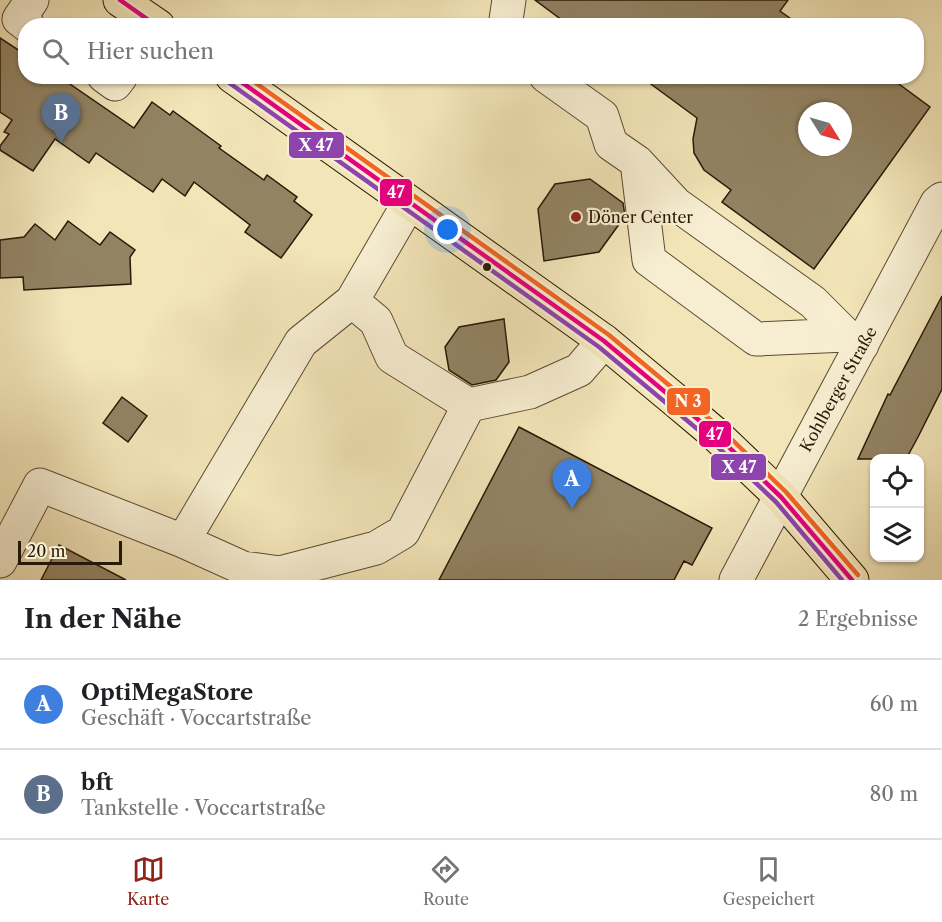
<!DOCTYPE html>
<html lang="de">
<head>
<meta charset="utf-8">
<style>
  :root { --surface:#fff; --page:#f6f6f6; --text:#202124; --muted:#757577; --line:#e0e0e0; --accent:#8f2418 }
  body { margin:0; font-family:"Libre Caslon Text",serif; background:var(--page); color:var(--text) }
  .controls { position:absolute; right:18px; bottom:18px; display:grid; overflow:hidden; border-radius:12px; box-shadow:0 2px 4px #0004 }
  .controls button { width:54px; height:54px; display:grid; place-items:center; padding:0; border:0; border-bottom:2px solid var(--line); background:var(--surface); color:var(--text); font:30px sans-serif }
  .compass { position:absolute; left:798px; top:102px; width:54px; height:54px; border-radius:50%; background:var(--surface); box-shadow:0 2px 4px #0004; rotate:127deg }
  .scale { position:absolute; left:18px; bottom:15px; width:104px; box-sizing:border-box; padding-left:6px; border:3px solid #291907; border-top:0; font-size:16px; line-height:21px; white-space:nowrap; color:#291907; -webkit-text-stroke:4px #f7eed1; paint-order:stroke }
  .you { position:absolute; left:448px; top:230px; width:21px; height:21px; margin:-15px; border:4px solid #fff; border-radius:50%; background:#1a73e8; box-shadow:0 0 0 9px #1a73e833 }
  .badge { display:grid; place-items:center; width:39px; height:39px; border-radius:50%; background:var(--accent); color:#fff; font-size:20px; font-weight:700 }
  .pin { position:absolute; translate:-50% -50px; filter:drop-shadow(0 2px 3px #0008) }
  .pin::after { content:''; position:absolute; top:32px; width:21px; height:18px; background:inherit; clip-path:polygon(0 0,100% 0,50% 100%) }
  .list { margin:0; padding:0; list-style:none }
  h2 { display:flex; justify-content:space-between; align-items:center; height:78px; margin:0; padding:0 24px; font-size:26px }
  h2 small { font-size:20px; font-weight:400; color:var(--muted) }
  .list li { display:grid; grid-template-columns:39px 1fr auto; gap:18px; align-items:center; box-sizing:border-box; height:90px; padding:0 24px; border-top:2px solid var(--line) }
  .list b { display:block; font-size:22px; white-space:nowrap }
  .list p { margin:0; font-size:20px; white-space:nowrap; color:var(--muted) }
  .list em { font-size:20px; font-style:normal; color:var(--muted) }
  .icon { flex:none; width:33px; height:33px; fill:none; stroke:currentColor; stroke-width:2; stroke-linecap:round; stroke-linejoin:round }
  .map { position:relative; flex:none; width:942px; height:580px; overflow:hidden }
  .search { position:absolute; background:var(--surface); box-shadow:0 2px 4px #0004; left:18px; right:18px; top:18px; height:66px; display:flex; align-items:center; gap:15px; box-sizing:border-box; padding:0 21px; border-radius:24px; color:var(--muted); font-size:22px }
  .sheet { height:258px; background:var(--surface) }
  nav { display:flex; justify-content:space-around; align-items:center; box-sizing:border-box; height:84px; border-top:2px solid var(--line); background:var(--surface); font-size:16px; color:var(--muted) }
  nav a { display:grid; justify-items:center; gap:3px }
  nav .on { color:var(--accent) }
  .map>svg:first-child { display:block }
  .building { fill:#928363; stroke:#291907; stroke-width:1.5; fill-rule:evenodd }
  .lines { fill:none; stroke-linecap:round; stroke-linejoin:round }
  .minor-casing { stroke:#5b4c33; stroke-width:35 }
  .major-casing { stroke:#291907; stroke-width:35 }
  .minor { stroke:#f7eed1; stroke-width:33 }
  .major { stroke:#f2e5b8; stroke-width:33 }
  .bus-1-casing { stroke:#f7eed1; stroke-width:9 }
  .bus-2-casing { stroke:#f7eed1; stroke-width:9 }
  .bus-3-casing { stroke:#f7eed1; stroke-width:9 }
  .bus-1 { stroke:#e5007d; stroke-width:4.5 }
  .bus-2 { stroke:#8e44ad; stroke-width:4.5 }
  .bus-3 { stroke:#f26522; stroke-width:4.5 }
  .poi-dot { fill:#8f2418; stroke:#f7eed1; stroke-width:2 }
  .bus-dot { fill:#291907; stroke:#f7eed1; stroke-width:2 }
  .labels { text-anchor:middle; stroke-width:4.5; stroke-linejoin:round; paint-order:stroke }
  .poi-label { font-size:16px; fill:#291907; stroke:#f7eed1; text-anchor:start }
  .street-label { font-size:16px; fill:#291907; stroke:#f7eed1 }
  .line-badge { stroke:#f7eed1; stroke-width:2 }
  .badge-label { font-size:16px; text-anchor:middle; font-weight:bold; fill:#fff }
</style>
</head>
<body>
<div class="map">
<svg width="942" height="580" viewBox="0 0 942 580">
  <rect width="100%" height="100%" fill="#f2e5b8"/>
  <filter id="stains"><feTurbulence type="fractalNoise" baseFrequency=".00333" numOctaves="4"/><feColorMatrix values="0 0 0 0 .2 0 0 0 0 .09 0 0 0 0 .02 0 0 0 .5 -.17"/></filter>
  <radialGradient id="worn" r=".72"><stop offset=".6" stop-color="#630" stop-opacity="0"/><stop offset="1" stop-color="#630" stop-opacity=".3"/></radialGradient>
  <path class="building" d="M535,0H788L780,11L801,26H570Z
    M0,38L26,55V76H75L70,84L134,128L152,102L170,115L173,111L221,146L219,148L264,180L267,175L297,197L294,201L312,215L281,258L245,232L250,225L194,182L185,196L162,179L153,192L96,153L89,163L55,139L33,171L0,150V146L9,134L4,132L12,120L0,112Z
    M640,76H888L930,107L814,269L722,202L731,190L704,170L694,153L693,139L697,118ZM807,111H843V147H807Z
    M590,179L623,203L625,216L599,252L544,261L538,209L555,184Z
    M68,221L100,245L110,232L135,250L130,257L131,284L24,290L23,277L0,278V240L24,237L35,224L55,240Z
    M942,296V389L918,437L906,459H858L888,394L890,395Z
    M504,319L509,362L496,380L472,385L449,370L445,347L459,327Z
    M122,397L147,416L128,442L103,423Z
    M519,427L712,528L692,565L684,561L674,580H439Z
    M59,545L126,580H41Z"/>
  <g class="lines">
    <defs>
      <path id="minor" d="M28,26L19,19L32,0
        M505,26L509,0
        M104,76L115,84L121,76
        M546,76L602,116L611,144L637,162L676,204L813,302L846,335L862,345
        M637,162L649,260L756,339L846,335
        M352,301L376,321L392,357L469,405
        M183,541L243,568L280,573L376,548L403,532L469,405L530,392L579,370L604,341
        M0,561L40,485L183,541L301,342L352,301L409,203
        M736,580L937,203L942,199"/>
      <path id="major" d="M120,0L158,26
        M232,76L604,341L675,400L713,432L781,497L852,580"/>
    </defs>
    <use href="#minor" class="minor-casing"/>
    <use href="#major" class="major-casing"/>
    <use href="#minor" class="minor"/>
    <use href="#major" class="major"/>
    <defs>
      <path id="bus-1" d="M120,0L157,26
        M233,76L604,341L713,432L781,497L852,580"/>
      <path id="bus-2" d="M228,82L599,347L708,438L776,502L842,580"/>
      <path id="bus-3" d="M246,76L609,335L718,426L786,492L858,575"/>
    </defs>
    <use href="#bus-1" class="bus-1-casing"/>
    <use href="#bus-2" class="bus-2-casing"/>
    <use href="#bus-3" class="bus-3-casing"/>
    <use href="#bus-1" class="bus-1"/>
    <use href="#bus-2" class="bus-2"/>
    <use href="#bus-3" class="bus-3"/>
  </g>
  <circle class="poi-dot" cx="576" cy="217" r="6"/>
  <circle class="bus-dot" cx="487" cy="267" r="5"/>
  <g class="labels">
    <g class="poi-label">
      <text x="588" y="223">Döner Center</text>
    </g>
    <g class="street-label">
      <text transform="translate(838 389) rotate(-61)" y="6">Kohlberger Straße</text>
    </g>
  </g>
  <g class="line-badge">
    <rect x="288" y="131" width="57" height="28" rx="6" fill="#8e44ad"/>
    <rect x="379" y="178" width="34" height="29" rx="6" fill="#e5007d"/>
    <rect x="666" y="387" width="45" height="29" rx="6" fill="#f26522"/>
    <rect x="698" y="420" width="34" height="28" rx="6" fill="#e5007d"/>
    <rect x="710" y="453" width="57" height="28" rx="6" fill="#8e44ad"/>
  </g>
  <g class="badge-label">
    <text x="316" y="151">X 47</text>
    <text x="396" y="198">47</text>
    <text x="688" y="407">N 3</text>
    <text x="715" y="440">47</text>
    <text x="739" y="473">X 47</text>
  </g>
  <rect width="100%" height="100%" filter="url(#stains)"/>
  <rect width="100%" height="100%" fill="url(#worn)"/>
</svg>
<div class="controls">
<button><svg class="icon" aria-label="locate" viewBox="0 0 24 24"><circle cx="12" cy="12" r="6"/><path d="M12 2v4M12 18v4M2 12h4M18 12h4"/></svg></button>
<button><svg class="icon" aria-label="layers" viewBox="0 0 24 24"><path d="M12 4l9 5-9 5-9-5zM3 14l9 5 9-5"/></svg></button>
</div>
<svg class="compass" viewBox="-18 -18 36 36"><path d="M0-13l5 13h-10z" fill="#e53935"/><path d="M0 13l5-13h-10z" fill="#757577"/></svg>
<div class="scale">20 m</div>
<div class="you"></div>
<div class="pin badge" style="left:572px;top:509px;background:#3f7fe0">A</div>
<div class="pin badge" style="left:61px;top:143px;background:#5c6f8a">B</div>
<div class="search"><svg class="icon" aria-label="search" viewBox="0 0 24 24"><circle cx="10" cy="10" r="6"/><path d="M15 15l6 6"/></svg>Hier suchen</div>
</div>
<section class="sheet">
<h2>In der Nähe<small>2 Ergebnisse</small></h2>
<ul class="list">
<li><span class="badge" style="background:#3f7fe0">A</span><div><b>OptiMegaStore</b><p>Geschäft · Voccartstraße</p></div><em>60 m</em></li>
<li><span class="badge" style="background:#5c6f8a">B</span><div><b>bft</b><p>Tankstelle · Voccartstraße</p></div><em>80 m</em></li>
</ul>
</section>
<nav>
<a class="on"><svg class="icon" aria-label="map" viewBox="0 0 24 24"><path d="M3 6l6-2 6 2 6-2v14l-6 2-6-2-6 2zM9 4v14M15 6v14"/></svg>Karte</a>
<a><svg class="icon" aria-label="directions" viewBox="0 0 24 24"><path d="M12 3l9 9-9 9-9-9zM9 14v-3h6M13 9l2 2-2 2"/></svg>Route</a>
<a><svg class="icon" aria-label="saved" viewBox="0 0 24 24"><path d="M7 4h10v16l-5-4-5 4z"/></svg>Gespeichert</a>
</nav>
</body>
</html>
